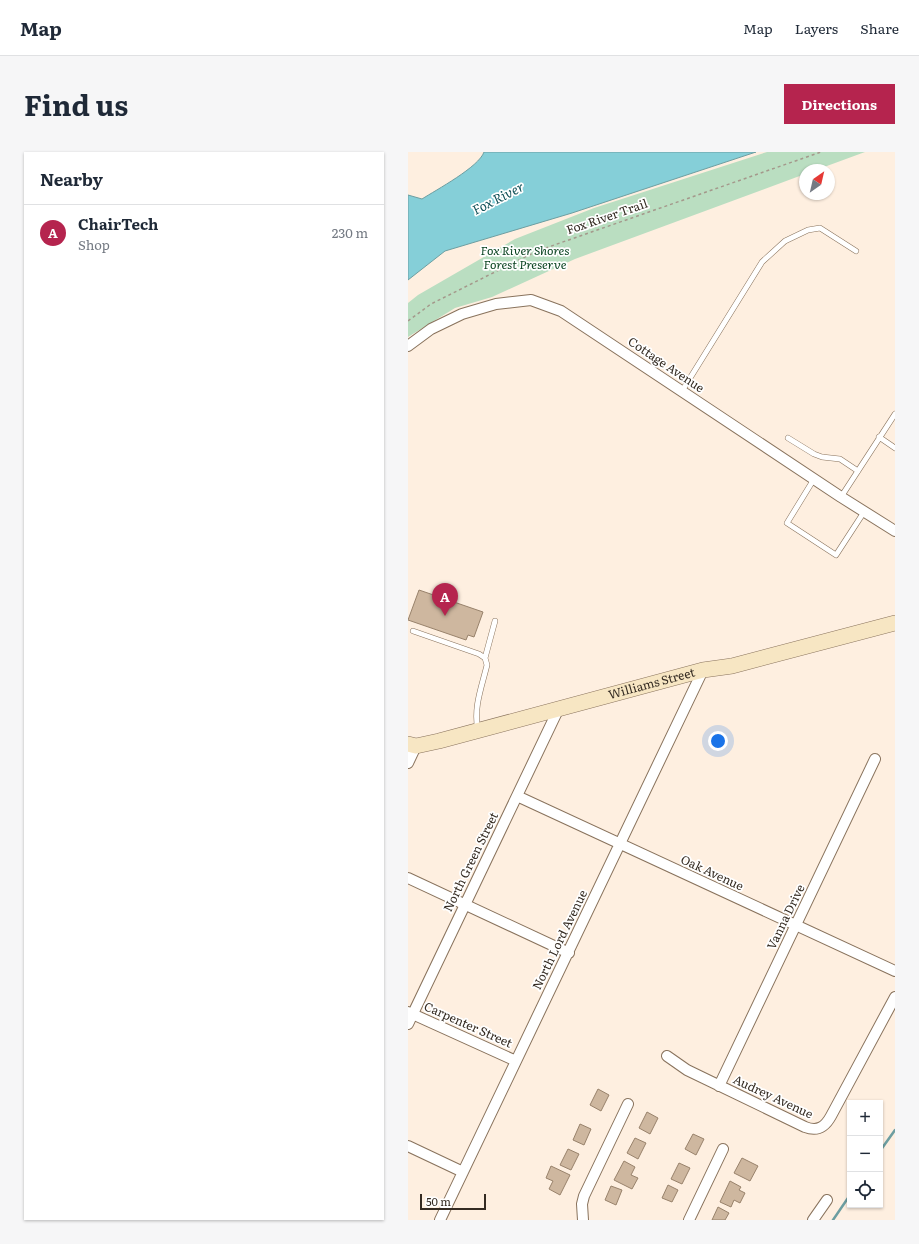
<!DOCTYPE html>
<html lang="en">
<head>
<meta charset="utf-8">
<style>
  :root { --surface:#fff; --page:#f6f6f7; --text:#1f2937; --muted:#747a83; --line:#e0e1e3; --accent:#b5244e }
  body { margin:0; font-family:Literata,serif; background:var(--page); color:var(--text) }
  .controls { position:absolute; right:12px; bottom:12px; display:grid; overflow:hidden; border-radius:0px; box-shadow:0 1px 3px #0004 }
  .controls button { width:36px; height:36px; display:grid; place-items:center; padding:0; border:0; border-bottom:1px solid var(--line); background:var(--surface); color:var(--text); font:20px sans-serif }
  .compass { position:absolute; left:391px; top:12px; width:36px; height:36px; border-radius:50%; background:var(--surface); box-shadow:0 1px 3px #0004; rotate:34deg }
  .scale { position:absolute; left:12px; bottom:10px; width:66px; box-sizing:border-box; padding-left:4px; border:2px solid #342b22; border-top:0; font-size:11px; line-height:14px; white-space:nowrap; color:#342b22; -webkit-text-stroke:3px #fff; paint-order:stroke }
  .you { position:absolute; left:310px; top:589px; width:14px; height:14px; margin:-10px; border:3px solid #fff; border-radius:50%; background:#1a73e8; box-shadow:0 0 0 6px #1a73e833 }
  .badge { display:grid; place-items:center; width:26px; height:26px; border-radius:50%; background:var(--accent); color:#fff; font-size:13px; font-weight:700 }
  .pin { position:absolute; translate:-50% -33px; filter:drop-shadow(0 1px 2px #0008) }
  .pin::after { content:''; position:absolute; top:21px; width:14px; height:12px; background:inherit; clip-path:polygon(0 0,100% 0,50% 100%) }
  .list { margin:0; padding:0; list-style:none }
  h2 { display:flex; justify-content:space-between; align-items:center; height:52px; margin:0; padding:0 16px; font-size:17px }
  h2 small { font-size:13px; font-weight:400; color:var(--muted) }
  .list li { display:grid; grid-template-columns:26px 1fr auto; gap:12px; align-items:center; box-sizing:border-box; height:56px; padding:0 16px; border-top:1px solid var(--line) }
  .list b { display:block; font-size:15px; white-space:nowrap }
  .list p { margin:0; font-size:13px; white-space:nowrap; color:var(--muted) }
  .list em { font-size:13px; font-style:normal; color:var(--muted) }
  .icon { flex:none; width:22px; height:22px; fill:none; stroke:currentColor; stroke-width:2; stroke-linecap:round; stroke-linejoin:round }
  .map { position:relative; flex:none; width:487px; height:1068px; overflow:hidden; border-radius:0px }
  header { display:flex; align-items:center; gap:24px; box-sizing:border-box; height:56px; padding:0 20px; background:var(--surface); border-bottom:1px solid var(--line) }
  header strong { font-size:19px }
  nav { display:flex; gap:22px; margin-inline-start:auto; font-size:14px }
  .intro { display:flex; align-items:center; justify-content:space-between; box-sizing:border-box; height:96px; padding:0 24px }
  h1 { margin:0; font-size:28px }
  .button { padding:10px 18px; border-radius:0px; background:var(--accent); color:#fff; font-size:14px; font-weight:700 }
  main { display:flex; gap:24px; padding:0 24px }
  aside { flex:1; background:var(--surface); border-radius:0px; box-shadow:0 1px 3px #0004 }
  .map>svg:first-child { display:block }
  .green { fill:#badec1 }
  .water { fill:#85cfd8; stroke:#6d9ea1 }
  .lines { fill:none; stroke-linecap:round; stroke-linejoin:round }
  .stream { stroke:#6d9ea1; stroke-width:2.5 }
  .building { fill:#ceb79f; stroke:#98826b }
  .lane-casing { stroke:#89735d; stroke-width:6 }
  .street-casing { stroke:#89735d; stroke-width:12 }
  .secondary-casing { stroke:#89735d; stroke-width:16 }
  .path { stroke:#a4988b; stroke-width:1.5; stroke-dasharray:3 3; stroke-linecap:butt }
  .lane { stroke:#fff; stroke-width:5 }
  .street { stroke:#fff; stroke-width:10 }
  .secondary { stroke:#f7e6c3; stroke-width:15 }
  .labels { text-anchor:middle; stroke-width:3.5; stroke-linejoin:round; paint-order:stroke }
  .street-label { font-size:12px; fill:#342b22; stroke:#fff }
  .park-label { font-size:12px; font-style:italic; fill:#08421f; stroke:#fff }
  .water-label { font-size:13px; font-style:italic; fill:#0f5057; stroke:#fff }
</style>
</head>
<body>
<header>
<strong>Map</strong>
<nav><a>Map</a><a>Layers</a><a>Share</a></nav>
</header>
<div class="intro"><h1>Find us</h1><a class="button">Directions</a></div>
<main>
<aside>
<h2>Nearby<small></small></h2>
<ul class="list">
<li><span class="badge">A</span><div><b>ChairTech</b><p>Shop</p></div><em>230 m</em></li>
</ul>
</aside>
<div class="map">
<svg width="487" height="1068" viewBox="0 0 487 1068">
  <rect width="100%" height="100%" fill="#feefe0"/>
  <path class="green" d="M359,0H457L408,18H397V22L167,107L84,145L47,156L0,185V151L10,143L107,87L186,56Z"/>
  <path class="water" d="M76,0H348L164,61L37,99L0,128V43L14,47C28,38 71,15 76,0Z"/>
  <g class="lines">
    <path class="stream" d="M472,999L487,978
      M425,1068L442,1043"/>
  </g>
  <path class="building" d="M11,438L75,460L66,485L60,483L58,488L0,468Z
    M190,937L201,943L193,959L182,953Z
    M239,960L250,966L242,982L231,976Z
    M172,972L183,977L176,993L165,988Z
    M285,982L296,987L288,1003L277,997Z
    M227,986L238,991L230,1007L219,1001Z
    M160,997L171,1002L163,1018L152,1013Z
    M334,1006L350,1014L342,1029L326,1021Z
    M216,1009L227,1015L223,1023L230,1026L224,1037L206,1028Z
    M271,1011L282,1016L274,1032L263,1027Z
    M143,1014L162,1023L152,1043L141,1037L145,1029L138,1026Z
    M322,1029L333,1035L331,1038L337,1041L332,1051L326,1048L323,1055L312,1050Z
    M260,1033L270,1038L264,1050L254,1046Z
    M203,1034L214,1038L208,1053L197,1048Z
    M310,1055L321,1061L317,1068H304Z"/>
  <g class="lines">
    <defs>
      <path id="lane" d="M274,239L354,110L377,89L400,78L412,76L448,99
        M471,285L487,296
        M380,286L406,302L414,305L432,307L450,319
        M406,327L379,371L428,403L456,360
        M433,345L487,262
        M5,479L71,502L77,506L79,513C74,534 65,556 70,578
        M77,506L87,469"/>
      <path id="street" d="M0,194L23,177L54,162L88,152L123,148L153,159L433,345L487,379
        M0,611L8,594
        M109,644L487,819
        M0,726L161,801
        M0,860L108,909
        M0,872L150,558
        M259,904L279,918L397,975C410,980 417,975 423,964L487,845
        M311,934L467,607
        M0,994L55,1020
        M32,1068L295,518
        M175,1068L174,1052L176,1044L220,952
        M281,1068L315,997
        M405,1068L419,1048"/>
      <g id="secondary">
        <path id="s1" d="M0,592L8,594L31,589L295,518L324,514L487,471"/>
      </g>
    </defs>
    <use href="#lane" class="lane-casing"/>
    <use href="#street" class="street-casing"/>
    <use href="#secondary" class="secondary-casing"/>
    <path class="path" d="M0,169L23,152L129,99L413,0"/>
    <use href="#lane" class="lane"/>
    <use href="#street" class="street"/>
    <use href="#secondary" class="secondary"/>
  </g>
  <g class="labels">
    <g class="street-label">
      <text transform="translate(199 65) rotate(-19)" y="4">Fox River Trail</text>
      <text transform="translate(258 213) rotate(34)" y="4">Cottage Avenue</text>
      <text dy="4" stroke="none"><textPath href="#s1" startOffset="252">Williams Street</textPath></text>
      <text transform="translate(63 710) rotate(-64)" y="4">North Green Street</text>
      <text transform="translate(304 721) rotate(25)" y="4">Oak Avenue</text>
      <text transform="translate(378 765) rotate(-64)" y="4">Vanna Drive</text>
      <text transform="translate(152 788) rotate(-64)" y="4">North Lord Avenue</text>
      <text transform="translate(60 873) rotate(24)" y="4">Carpenter Street</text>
      <text transform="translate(365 945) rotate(25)" y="4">Audrey Avenue</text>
    </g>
    <g class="park-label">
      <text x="117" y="103">Fox River Shores<tspan x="117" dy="14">Forest Preserve</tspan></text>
    </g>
    <g class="water-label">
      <text transform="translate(90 46) rotate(-27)" y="5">Fox River</text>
    </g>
  </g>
</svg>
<div class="controls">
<button>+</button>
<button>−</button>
<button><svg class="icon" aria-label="locate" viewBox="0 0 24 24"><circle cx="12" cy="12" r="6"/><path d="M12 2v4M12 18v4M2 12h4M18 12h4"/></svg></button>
</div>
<svg class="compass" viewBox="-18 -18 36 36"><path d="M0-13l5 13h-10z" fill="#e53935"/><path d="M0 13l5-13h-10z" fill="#747a83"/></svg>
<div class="scale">50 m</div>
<div class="you"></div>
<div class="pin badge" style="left:37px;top:464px">A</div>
</div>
</main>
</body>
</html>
